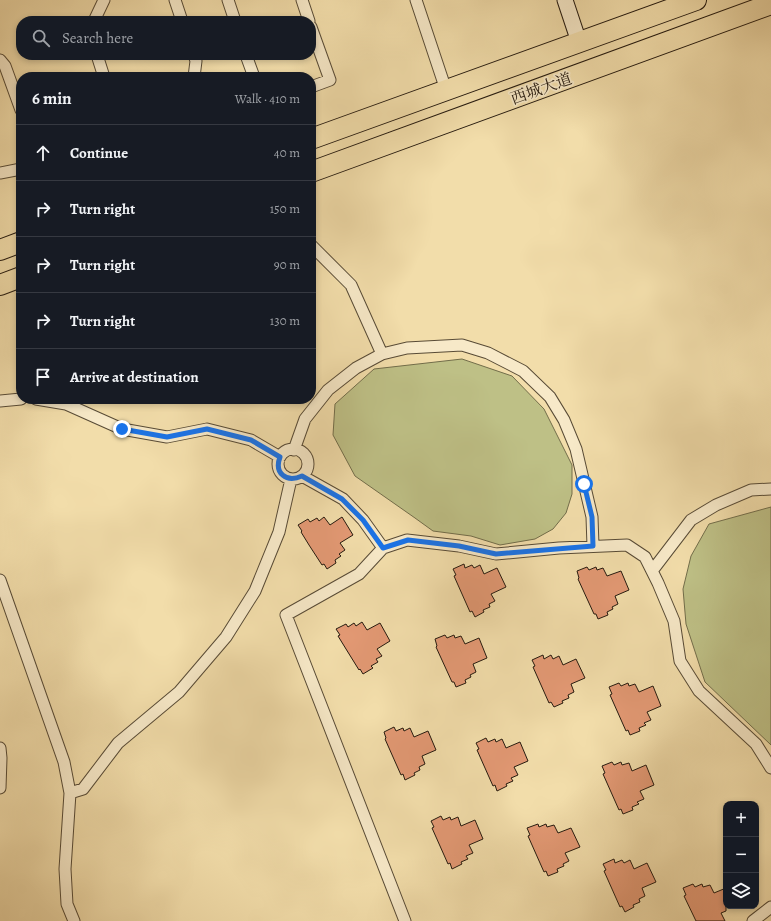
<!DOCTYPE html>
<html lang="en">
<head>
<meta charset="utf-8">
<style>
  :root { --surface:#171b24; --page:#242831; --text:#f1f3f6; --muted:#9ea1a6; --line:#363941 }
  body { margin:0; font-family:Alegreya,"Noto Serif SC",serif; background:var(--page); color:var(--text) }
  .controls { position:absolute; right:12px; bottom:12px; display:grid; overflow:hidden; border-radius:8px; box-shadow:0 2px 6px #0003 }
  .controls button { width:36px; height:36px; display:grid; place-items:center; padding:0; border:0; border-bottom:1px solid var(--line); background:var(--surface); color:var(--text); font:20px sans-serif }
  .stop { position:absolute; width:12px; height:12px; margin:-9px; border:3px solid #1a73e8; border-radius:50%; background:#fff }
  .stop.end { background:#1a73e8; border-color:#fff; box-shadow:0 1px 4px #0008 }
  .list { margin:0; padding:0; list-style:none }
  h2 { display:flex; justify-content:space-between; align-items:center; height:52px; margin:0; padding:0 16px; font-size:17px }
  h2 small { font-size:13px; font-weight:400; color:var(--muted) }
  .list li { display:grid; grid-template-columns:26px 1fr auto; gap:12px; align-items:center; box-sizing:border-box; height:56px; padding:0 16px; border-top:1px solid var(--line) }
  .list b { display:block; font-size:15px; white-space:nowrap }
  .list em { font-size:13px; font-style:normal; color:var(--muted) }
  .icon { flex:none; width:22px; height:22px; fill:none; stroke:currentColor; stroke-width:2; stroke-linecap:round; stroke-linejoin:round }
  .map { position:relative; flex:none; width:771px; height:921px; overflow:hidden }
  .search { position:absolute; background:var(--surface); box-shadow:0 2px 6px #0003; left:16px; top:16px; width:300px; height:44px; display:flex; align-items:center; gap:10px; box-sizing:border-box; padding:0 14px; border-radius:16px; color:var(--muted); font-size:15px }
  .panel { position:absolute; background:var(--surface); box-shadow:0 2px 6px #0003; left:16px; top:72px; width:300px; height:332px; border-radius:16px }
  .map>svg:first-child { display:block }
  .green { fill:#bec086; stroke:#726d4a }
  .building { fill:#e39974; stroke:#251a0f }
  .lines { fill:none; stroke-linecap:round; stroke-linejoin:round }
  .street-casing { stroke:#584b36; stroke-width:13 }
  .secondary-casing { stroke:#251a0f; stroke-width:17 }
  .highway-casing { stroke:#251a0f; stroke-width:22 }
  .street { stroke:#f7e9c8; stroke-width:11 }
  .secondary { stroke:#f7e9c8; stroke-width:15 }
  .highway { stroke:#f2ddaa; stroke-width:20 }
  .route { stroke:#1a73e8; stroke-width:5 }
  .labels { text-anchor:middle; stroke-width:3.5; stroke-linejoin:round; paint-order:stroke }
  .street-label { font-size:16px; fill:#251a0f; stroke:#f7e9c8 }
</style>
</head>
<body>
<div class="map">
<svg width="771" height="921" viewBox="0 0 771 921">
  <rect width="100%" height="100%" fill="#f2ddaa"/>
  <filter id="stains"><feTurbulence type="fractalNoise" baseFrequency=".005" numOctaves="4"/><feColorMatrix values="0 0 0 0 .2 0 0 0 0 .09 0 0 0 0 .02 0 0 0 .5 -.17"/></filter>
  <radialGradient id="worn" r=".72"><stop offset=".6" stop-color="#630" stop-opacity="0"/><stop offset="1" stop-color="#630" stop-opacity=".3"/></radialGradient>
  <path class="green" d="M462,359L512,376L544,409L572,465V494L566,513L553,529L535,539L500,545L471,536L433,531L415,518L355,476L333,435L335,404L374,369Z
    M771,507V745L705,682L686,624L683,589L691,556L709,524Z"/>
  <path class="building" d="M324,517L330,525L342,517L353,535L340,543L345,550L339,554L341,556L335,560L336,563L327,569L324,564L322,565L309,545L301,532L302,531L298,525L308,519L310,522L317,518L319,521Z
    M464,564L465,568L472,565L474,568L480,565L484,574L497,568L506,587L491,594L495,601L489,604L490,607L483,610L484,612L475,617L472,611L470,612L454,576L456,575L453,569Z
    M587,567L589,570L596,567L597,570L603,568L607,576L621,571L629,590L615,596L618,604L612,607L613,609L607,612L608,615L598,619L596,614H594L578,579L579,578L577,571Z
    M362,622L367,630L380,623L390,641L377,649L382,656L376,659L378,662L371,666L373,668L363,674L360,669L359,670L346,649L338,636L340,635L336,629L346,624L348,627L354,623L356,626Z
    M445,635L447,638L454,635L455,638L461,636L465,644L479,638L487,658L473,664L476,672L470,675L471,677L465,680L466,683L456,687L454,682H452L436,647L437,646L435,639Z
    M543,655L544,659L551,655L553,659L559,656L563,665L576,659L585,678L571,684L574,692L568,695L569,698L562,701L563,703L554,707L551,702L549,703L533,667L535,666L532,660Z
    M619,683L621,686L628,683L629,686L635,684L639,692L653,686L661,706L647,712L651,720L644,723L646,725L639,728L640,731L630,735L628,730L626,731L610,695L612,694L609,687Z
    M394,727L396,731L403,728L404,731L410,728L414,737L428,731L436,750L422,756L425,764L419,767L420,770L414,773L415,775L405,780L403,774L401,775L385,739L386,738L384,732Z
    M486,738L488,742L495,739L496,742L502,739L506,748L520,742L528,761L514,767L518,775L511,778L513,781L506,784L507,786L497,791L495,785L493,786L477,750L479,749L476,743Z
    M612,762L614,765L621,762L622,765L629,763L632,771L646,765L654,785L640,791L644,799L637,802L639,804L632,807L633,810L623,814L621,809L619,810L603,774L605,773L602,766Z
    M441,816L443,820L450,817L451,820L458,817L461,826L475,820L483,839L469,845L473,853L466,856L468,859L461,862L462,864L452,869L450,863L448,864L432,828L434,827L431,821Z
    M538,824L539,827L546,824L547,827L554,825L558,833L571,828L580,847L565,853L569,861L563,864L564,866L557,869L558,872L548,876L546,871L544,872L528,836L530,835L527,828Z
    M614,859L615,863L622,860L624,863L630,860L634,869L647,863L656,882L642,888L645,896L639,899L640,902L633,905L634,907L625,912L622,906L620,907L604,871L606,870L603,864Z
    M693,884L695,887L702,884L703,887L710,885L714,893L726,888V911L721,913L725,921H696L684,896L686,895L683,888Z"/>
  <g class="lines">
    <defs>
      <path id="street" d="M175,0L182,21
        M228,0L235,21
        M302,0L309,21
        M416,0L446,90
        M94,21L104,0
        M311,27L330,80L311,87
        M97,55L104,77
        M194,55L196,61L194,77
        M246,55L254,77
        M0,60L5,66L21,110
        M0,173L21,169
        M382,354L407,348L462,345L488,353L523,371L550,397L564,420L576,449L592,517L593,546
        M36,399L66,404L122,429L167,437L207,429L251,440L280,457
        M0,401L21,399
        M278 464a15 15 0 1 1 30 0a15 15 0 1 1-30 0Z
        M294,450L305,419L328,390L356,368L382,354L351,285L311,245
        M302,476L343,499L363,520L383,548
        M652,571L691,520L716,505L751,490L771,489
        M0,580L64,762L70,793L65,869L67,904L74,921
        M0,748L1,758L0,788
        M70,793L83,789L118,743L179,692L226,637L255,591L279,532L291,479
        M405,921L286,615L359,574L383,548L407,540L459,546L496,554L559,548L627,545L645,557L658,583L674,621L680,661L699,691L756,744L771,768
        M753,921L771,907"/>
      <path id="secondary" d="M565,0L579,42"/>
      <path id="highway" d="M311,139L696,0
        M311,172L771,4
        M0,250L21,242
        M0,285L21,277"/>
    </defs>
    <use href="#street" class="street-casing"/>
    <use href="#secondary" class="secondary-casing"/>
    <use href="#highway" class="highway-casing"/>
    <use href="#street" class="street"/>
    <use href="#secondary" class="secondary"/>
    <use href="#highway" class="highway"/>
  </g>
  <g class="lines">
    <path class="route" d="M122,429L167,437L207,429L251,440L280,457C274,473 286,483 302,476L342,499L363,520L383,548L408,540L459,546L496,554L593,546L592,517L584,484"/>
  </g>
  <g class="labels">
    <g class="street-label">
      <text transform="translate(541 88) rotate(-20)" y="6">西城大道</text>
    </g>
  </g>
  <rect width="100%" height="100%" filter="url(#stains)"/>
  <rect width="100%" height="100%" fill="url(#worn)"/>
</svg>
<div class="controls">
<button>+</button>
<button>−</button>
<button><svg class="icon" aria-label="layers" viewBox="0 0 24 24"><path d="M12 4l9 5-9 5-9-5zM3 14l9 5 9-5"/></svg></button>
</div>
<div class="stop" style="left:584px;top:484px"></div>
<div class="stop end" style="left:122px;top:429px"></div>
<div class="search"><svg class="icon" aria-label="search" viewBox="0 0 24 24"><circle cx="10" cy="10" r="6"/><path d="M15 15l6 6"/></svg>Search here</div>
<section class="panel">
<h2>6 min<small>Walk · 410 m</small></h2>
<ul class="list">
<li><svg class="icon" aria-label="ahead" viewBox="0 0 24 24"><path d="M12 20V5M6 11l6-6 6 6"/></svg><div><b>Continue</b></div><em>40 m</em></li>
<li><svg class="icon" aria-label="right" viewBox="0 0 24 24"><path d="M7 20v-9h11M14 6l5 5-5 5"/></svg><div><b>Turn right</b></div><em>150 m</em></li>
<li><svg class="icon" aria-label="right" viewBox="0 0 24 24"><path d="M7 20v-9h11M14 6l5 5-5 5"/></svg><div><b>Turn right</b></div><em>90 m</em></li>
<li><svg class="icon" aria-label="right" viewBox="0 0 24 24"><path d="M7 20v-9h11M14 6l5 5-5 5"/></svg><div><b>Turn right</b></div><em>130 m</em></li>
<li><svg class="icon" aria-label="arrive" viewBox="0 0 24 24"><path d="M6 21V4h12l-3 4 3 4H6"/></svg><div><b>Arrive at destination</b></div></li>
</ul>
</section>
</div>
</body>
</html>
